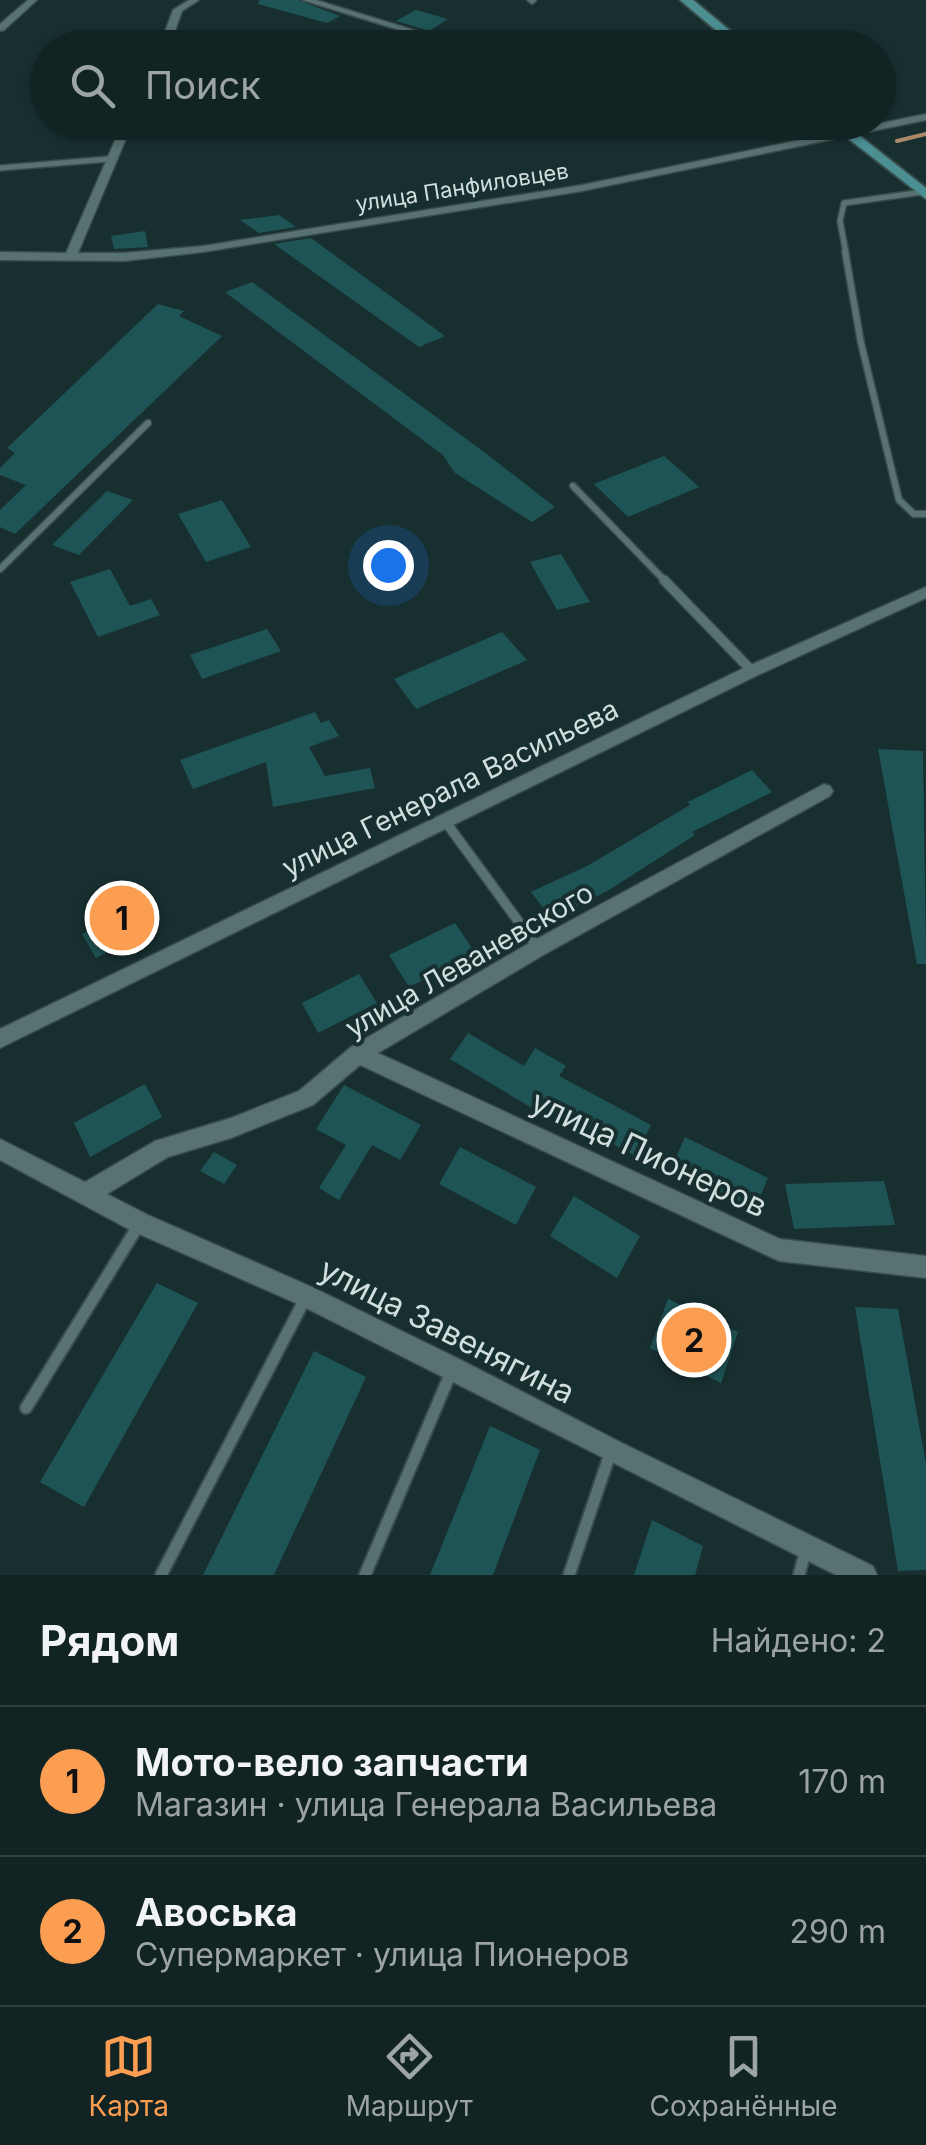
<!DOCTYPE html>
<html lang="ru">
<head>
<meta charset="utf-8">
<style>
  :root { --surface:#122324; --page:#1f2f31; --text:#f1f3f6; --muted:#9ca4a6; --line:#314041; --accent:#fb9e52 }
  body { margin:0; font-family:Inter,sans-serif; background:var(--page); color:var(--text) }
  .you { position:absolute; left:388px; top:565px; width:35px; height:35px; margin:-25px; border:8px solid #fff; border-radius:50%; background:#1a73e8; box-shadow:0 0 0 15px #1a73e833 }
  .badge { display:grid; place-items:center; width:65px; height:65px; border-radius:50%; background:var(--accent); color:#111; font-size:32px; font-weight:700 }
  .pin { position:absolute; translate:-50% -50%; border:5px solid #fff; box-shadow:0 2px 10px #0006 }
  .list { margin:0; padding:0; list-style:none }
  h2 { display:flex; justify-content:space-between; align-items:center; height:130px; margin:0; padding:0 40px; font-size:42px }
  h2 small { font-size:32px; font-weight:400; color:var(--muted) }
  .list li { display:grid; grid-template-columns:65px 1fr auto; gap:30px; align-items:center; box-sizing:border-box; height:150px; padding:0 40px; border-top:2px solid var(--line) }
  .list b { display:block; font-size:38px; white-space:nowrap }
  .list p { margin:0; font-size:32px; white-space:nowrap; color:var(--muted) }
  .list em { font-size:32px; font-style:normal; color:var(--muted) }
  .icon { flex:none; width:55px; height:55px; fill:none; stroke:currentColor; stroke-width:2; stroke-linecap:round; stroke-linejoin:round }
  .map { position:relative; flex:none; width:926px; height:1575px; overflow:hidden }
  .search { position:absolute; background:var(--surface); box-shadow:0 2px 8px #0004; left:30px; right:30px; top:30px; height:110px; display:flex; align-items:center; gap:25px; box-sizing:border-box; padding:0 35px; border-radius:55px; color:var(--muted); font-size:38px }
  .sheet { height:430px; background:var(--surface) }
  nav { display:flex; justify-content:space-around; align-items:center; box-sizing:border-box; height:140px; border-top:2px solid var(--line); background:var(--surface); font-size:28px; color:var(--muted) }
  nav a { display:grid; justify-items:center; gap:5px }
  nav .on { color:var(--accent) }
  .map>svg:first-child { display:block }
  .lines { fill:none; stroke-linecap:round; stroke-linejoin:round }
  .stream { stroke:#aa896a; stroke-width:4 }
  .building { fill:#1f5456 }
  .lane-far3-casing { stroke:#384b4b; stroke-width:8 }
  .lane-far2-casing { stroke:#384b4b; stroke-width:9 }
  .lane-far1-casing { stroke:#384b4b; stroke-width:12 }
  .lane-casing { stroke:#384b4b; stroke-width:15 }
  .street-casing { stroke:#384b4b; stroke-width:3 }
  .secondary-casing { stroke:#384b4b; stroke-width:4 }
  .lane-far3 { stroke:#587172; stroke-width:5 }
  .lane-far2 { stroke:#587172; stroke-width:6 }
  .lane-far1 { stroke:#587172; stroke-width:9 }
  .lane { stroke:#587172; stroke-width:11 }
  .street { fill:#587172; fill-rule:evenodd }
  .secondary { fill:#4b8f92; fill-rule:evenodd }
  .labels { text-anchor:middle; stroke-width:8; stroke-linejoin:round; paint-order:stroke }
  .far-street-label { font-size:22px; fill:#d0dede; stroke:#182f30 }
  .street-label { font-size:28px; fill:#d0dede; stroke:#182f30 }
  .near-street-label { font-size:32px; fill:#d0dede; stroke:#182f30 }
</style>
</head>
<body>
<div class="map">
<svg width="926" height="1575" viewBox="0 0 926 1575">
  <rect width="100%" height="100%" fill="#182f30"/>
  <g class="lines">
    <path class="stream" d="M897,141L926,134"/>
  </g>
  <path class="building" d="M259,0H298L340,16L327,23L258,4Z
    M416,10L448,19L429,31L396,21Z
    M279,215L296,227L259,233L240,220Z
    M145,231L148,247L114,249L111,236Z
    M311,238L445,336L419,347L274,244Z
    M252,282L484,452L555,507L532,522L455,473L443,455L225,292Z
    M158,304L184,311L179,316L222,336L15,534L0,527V510L26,485L0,475V468L15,453L7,448Z
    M664,456L699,487L628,517L594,484Z
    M107,491L133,500L79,555L52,545Z
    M222,500L251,547L206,562L178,514Z
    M561,554L590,602L557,610L530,562Z
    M110,569L130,606L151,599L160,615L98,637L70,582Z
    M267,629L281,651L202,679L190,655Z
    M502,632L527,660L416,709L394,679Z
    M315,712L321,723L329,720L339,736L309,747L325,776L370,768L375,788L273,807L266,762L193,789L180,760Z
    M878,749L923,751L926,964H917Z
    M752,770L772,792L692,832L695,835L609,890L552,919L531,892L589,865L690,805L688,802Z
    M135,906L149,930L96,958L82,934Z
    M455,923L476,954L409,987L389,955Z
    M359,974L377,1003L318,1033L302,1003Z
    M468,1033L524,1066L535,1048L566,1066L559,1076L651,1125L635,1156L541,1105L537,1111L450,1059Z
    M145,1084L162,1117L90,1157L74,1123Z
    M344,1085L421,1125L400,1160L372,1145L339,1200L319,1188L346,1145L316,1129Z
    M685,1137L768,1178L755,1209L671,1168Z
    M460,1147L536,1187L516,1225L439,1184Z
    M214,1152L237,1165L224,1184L200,1171Z
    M884,1181L895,1225L794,1229L785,1184Z
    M574,1196L640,1236L617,1278L550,1236Z
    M157,1283L198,1303L84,1507L40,1482Z
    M668,1299L738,1332L721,1383L650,1348Z
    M855,1307L898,1309L926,1464V1570L898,1571Z
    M314,1351L366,1377L274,1575H203Z
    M490,1426L540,1450L493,1575H430Z
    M652,1520L703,1546L695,1575H634Z"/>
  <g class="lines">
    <defs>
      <path id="lane-far3" d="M62,48L82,35
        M0,168L109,159
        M846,253L840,221L844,203L923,192"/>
      <path id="lane-far2" d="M845,251L861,343L899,500L914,514H926
        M573,486L666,582
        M0,569L148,423"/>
      <path id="lane-far1" d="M664,580L752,671
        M445,821L538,948"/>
      <path id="lane" d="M26,1408L138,1226
        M161,1575L305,1299
        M365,1575L452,1370
        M569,1575L611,1451
        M799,1575L806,1549"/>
      <path id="street" d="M28,0H37L4,30L0,31V24Z
        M189,0H199L182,11L169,48H159L173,10Z
        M302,0H316L459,44L451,46Z
        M527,0H536V1L532,4Z
        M926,114V120L582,191L203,252L124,261L0,260V252L66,253L123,122H133L78,253H124L203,246L582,185Z
        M926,587V598L758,675L0,1048V1029L746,667Z
        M824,784L830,786L833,791L830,796L545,954L378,1053L780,1239L926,1256V1278L779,1261L360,1065L313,1105L231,1138L168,1157L107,1194L148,1215L314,1288L461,1360L620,1442L873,1566L877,1575H836L298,1304L132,1231L0,1160V1139L85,1182L155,1141L231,1118L299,1091L351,1047L531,942Z"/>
      <path id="secondary" d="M680,0H693L751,48H737Z
        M827,122H842L926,188V199Z"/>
    </defs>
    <use href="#lane-far3" class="lane-far3-casing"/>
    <use href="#lane-far2" class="lane-far2-casing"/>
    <use href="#lane-far1" class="lane-far1-casing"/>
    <use href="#lane" class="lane-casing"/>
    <use href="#street" class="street-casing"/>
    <use href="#secondary" class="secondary-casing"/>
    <use href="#lane-far3" class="lane-far3"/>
    <use href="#lane-far2" class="lane-far2"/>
    <use href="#lane-far1" class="lane-far1"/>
    <use href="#lane" class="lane"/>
    <use href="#street" class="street"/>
    <use href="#secondary" class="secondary"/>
  </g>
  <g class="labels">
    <g class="far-street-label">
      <text transform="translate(462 187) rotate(-9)" y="8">улица Панфиловцев</text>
    </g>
    <g class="street-label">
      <text transform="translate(450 788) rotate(-26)" y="10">улица Генерала Васильева</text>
      <text transform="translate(469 960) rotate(-30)" y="10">улица Леваневского</text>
    </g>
    <g class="near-street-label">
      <text transform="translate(649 1154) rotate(25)" y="11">улица Пионеров</text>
      <text transform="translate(447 1331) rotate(27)" y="11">улица Завенягина</text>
    </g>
  </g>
</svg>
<div class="you"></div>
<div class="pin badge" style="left:122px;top:918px">1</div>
<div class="pin badge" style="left:694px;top:1340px">2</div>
<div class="search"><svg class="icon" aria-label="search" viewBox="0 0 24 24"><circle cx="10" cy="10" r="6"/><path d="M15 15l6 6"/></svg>Поиск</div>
</div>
<section class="sheet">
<h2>Рядом<small>Найдено: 2</small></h2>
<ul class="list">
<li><span class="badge">1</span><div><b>Мото-вело запчасти</b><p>Магазин · улица Генерала Васильева</p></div><em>170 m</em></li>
<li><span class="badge">2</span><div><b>Авоська</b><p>Супермаркет · улица Пионеров</p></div><em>290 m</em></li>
</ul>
</section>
<nav>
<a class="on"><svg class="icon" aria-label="map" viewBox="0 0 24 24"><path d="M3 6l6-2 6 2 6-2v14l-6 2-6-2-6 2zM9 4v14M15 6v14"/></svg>Карта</a>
<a><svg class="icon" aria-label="directions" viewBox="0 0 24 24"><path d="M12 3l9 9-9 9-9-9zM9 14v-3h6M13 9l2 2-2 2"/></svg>Маршрут</a>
<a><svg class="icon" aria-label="saved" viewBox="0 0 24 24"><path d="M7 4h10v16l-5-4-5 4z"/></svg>Сохранённые</a>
</nav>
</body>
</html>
